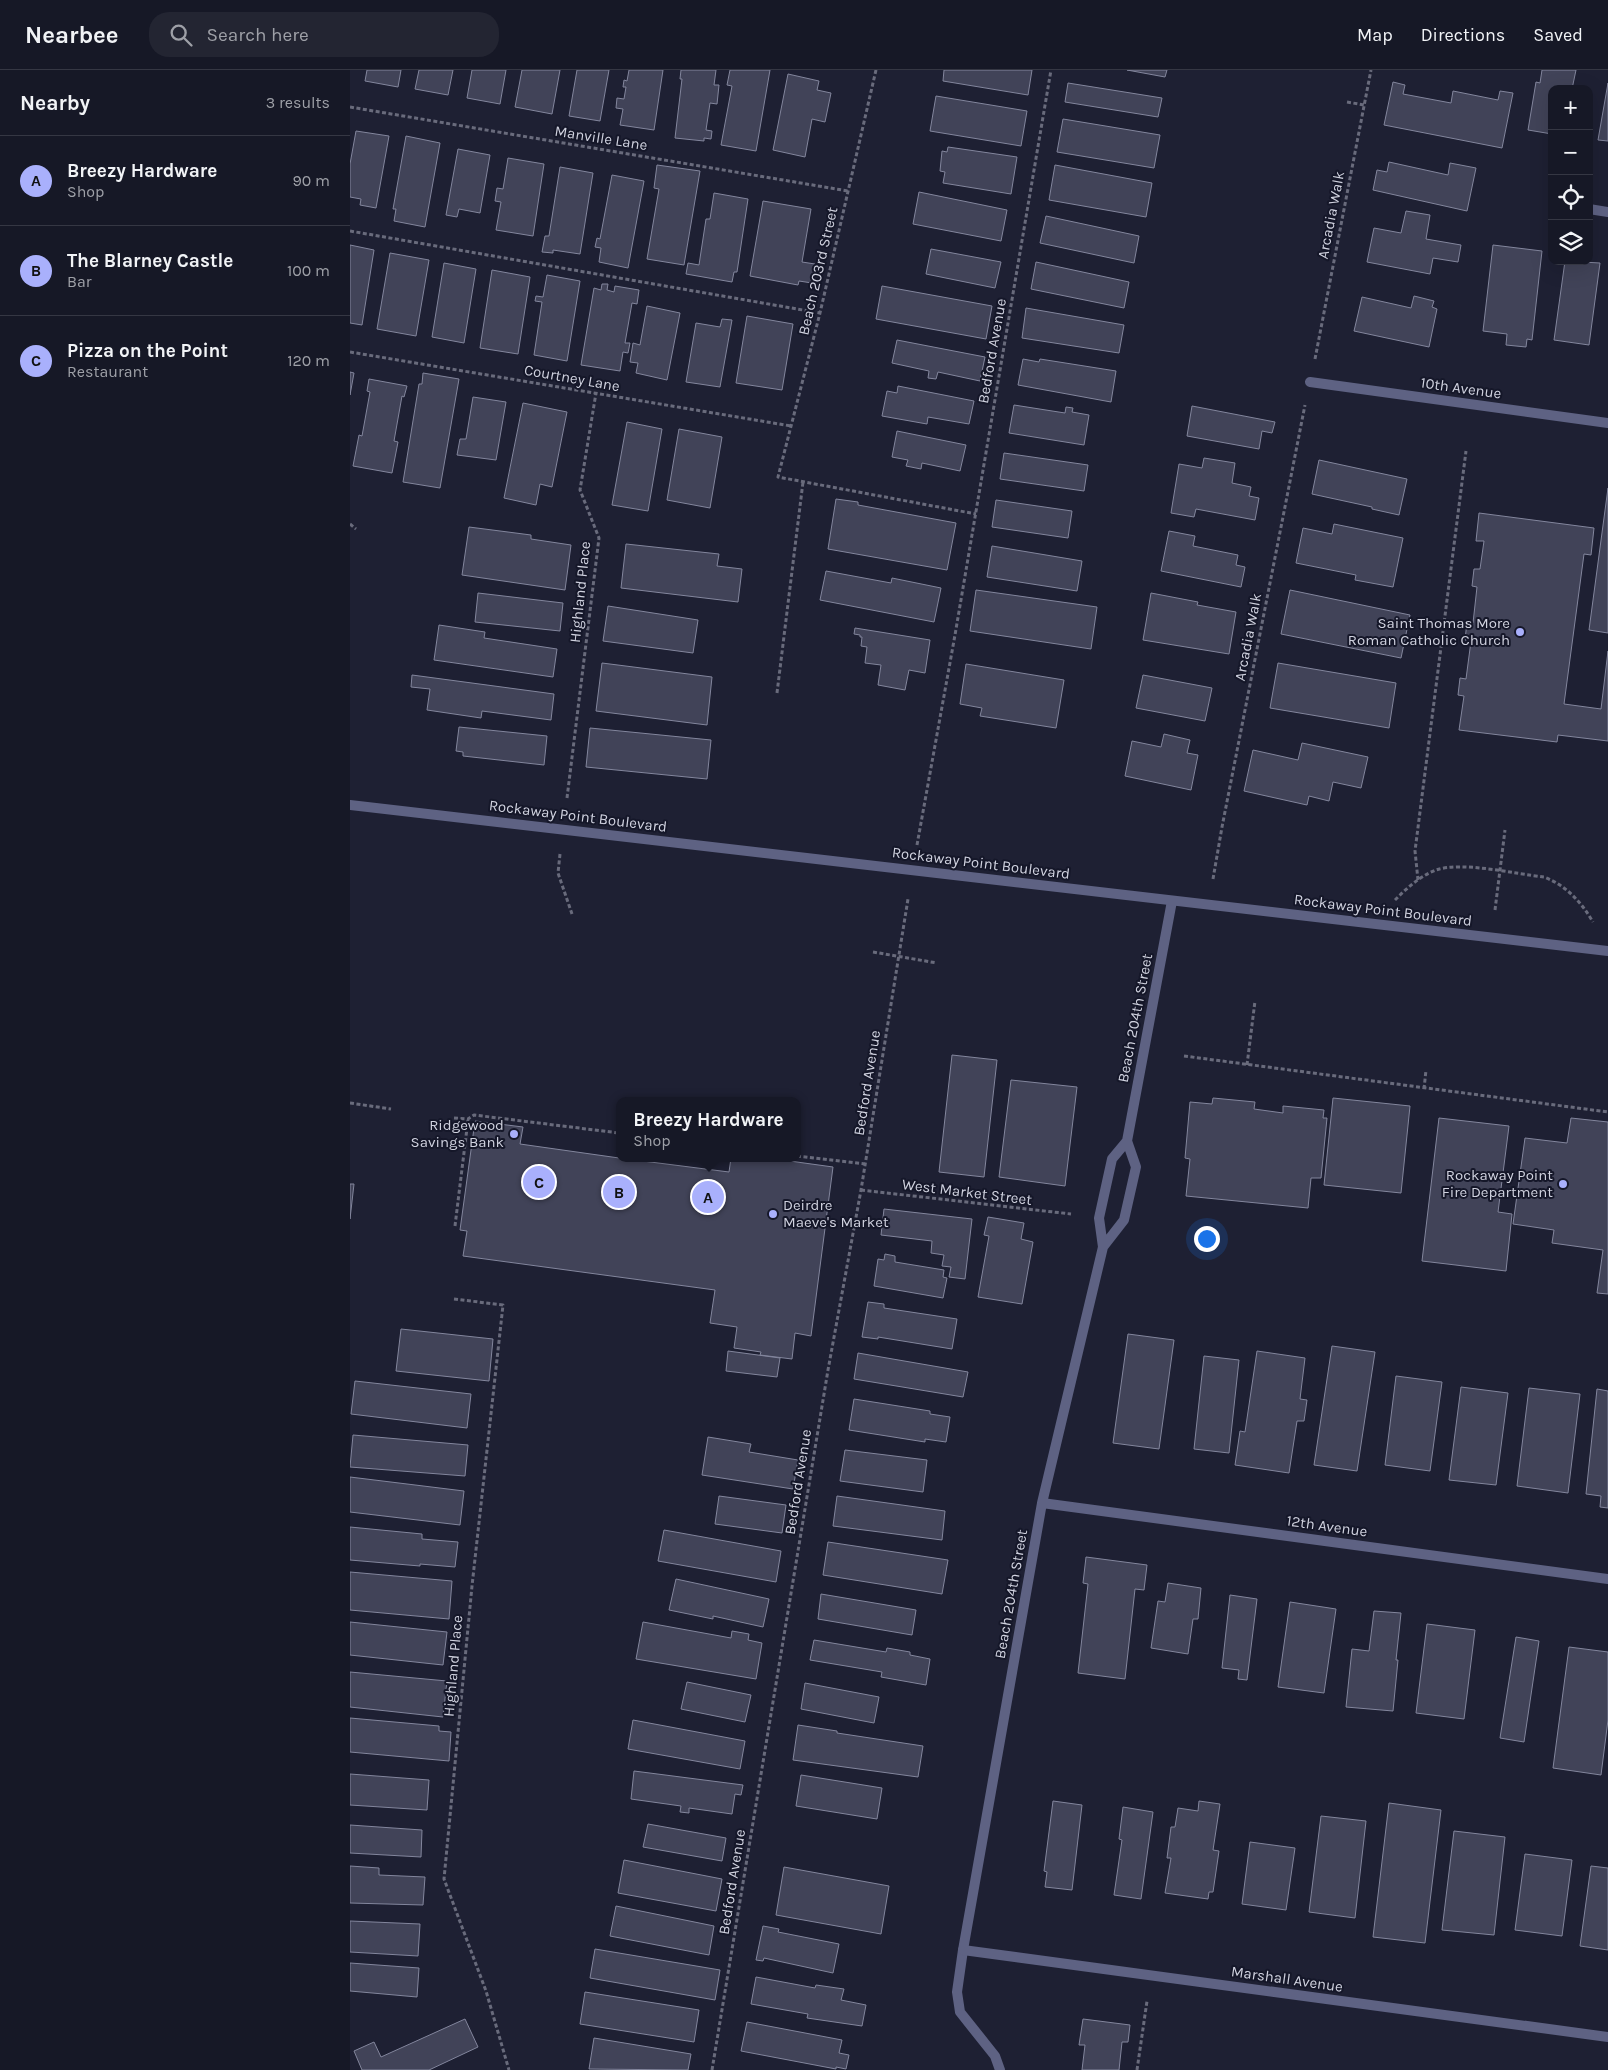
<!DOCTYPE html>
<html lang="en">
<head>
<meta charset="utf-8">
<style>
  :root { --surface:#161826; --page:#232532; --text:#f1f3f6; --muted:#9ea0a7; --line:#353743; --accent:#a9b0fc }
  body { margin:0; font-family:Karla,sans-serif; background:var(--page); color:var(--text) }
  .controls { position:absolute; right:15px; top:15px; display:grid; overflow:hidden; border-radius:10px; box-shadow:0 5px 20px #0002 }
  .controls button { width:45px; height:45px; display:grid; place-items:center; padding:0; border:0; border-bottom:1px solid var(--line); background:var(--surface); color:var(--text); font:25px sans-serif }
  .you { position:absolute; left:856px; top:1168px; width:18px; height:18px; margin:-12px; border:4px solid #fff; border-radius:50%; background:#1a73e8; box-shadow:0 0 0 8px #1a73e833 }
  .badge { display:grid; place-items:center; width:32px; height:32px; border-radius:50%; background:var(--accent); color:#111; font-size:16px; font-weight:700 }
  .pin { position:absolute; translate:-50% -50%; border:2px solid #fff; box-shadow:0 1px 5px #0006 }
  .popup { position:absolute; left:266px; top:1027px; width:185px; height:65px; box-sizing:border-box; display:grid; place-content:center; border-radius:10px; background:var(--surface); filter:drop-shadow(0 1px 4px #0005); font-size:16px; white-space:nowrap; color:var(--muted) }
  .popup b { font-size:19px; color:var(--text) }
  .popup::after { content:''; position:absolute; left:50%; top:100%; margin-left:-10px; border:10px solid transparent; border-top-color:var(--surface) }
  .list { margin:0; padding:0; list-style:none }
  h2 { display:flex; justify-content:space-between; align-items:center; height:65px; margin:0; padding:0 20px; font-size:21px }
  h2 small { font-size:16px; font-weight:400; color:var(--muted) }
  .list li { display:grid; grid-template-columns:32px 1fr auto; gap:15px; align-items:center; box-sizing:border-box; height:90px; padding:0 20px; border-top:1px solid var(--line) }
  .list b { display:block; font-size:19px; white-space:nowrap }
  .list p { margin:0; font-size:16px; white-space:nowrap; color:var(--muted) }
  .list em { font-size:16px; font-style:normal; color:var(--muted) }
  .icon { flex:none; width:28px; height:28px; fill:none; stroke:currentColor; stroke-width:2; stroke-linecap:round; stroke-linejoin:round }
  .map { position:relative; flex:none; width:1258px; height:2000px; overflow:hidden }
  header { display:flex; align-items:center; gap:30px; box-sizing:border-box; height:70px; padding:0 25px; background:var(--surface); border-bottom:1px solid var(--line) }
  header strong { font-size:24px }
  nav { display:flex; gap:28px; margin-inline-start:auto; font-size:18px }
  .search { width:350px; height:45px; background:var(--page); display:flex; align-items:center; gap:12px; box-sizing:border-box; padding:0 18px; border-radius:20px; color:var(--muted); font-size:19px }
  main { display:flex }
  aside { flex:1; background:var(--surface) }
  .map>svg:first-child { display:block }
  .building { fill:#414358; stroke:#83869d }
  .lines { fill:none; stroke-linecap:round; stroke-linejoin:round }
  .path { stroke:#696b7c; stroke-width:3; stroke-dasharray:4 2.5; stroke-linecap:butt }
  .service { stroke:#5e6283; stroke-width:10 }
  .minor { stroke:#5e6283; stroke-width:10 }
  .tertiary { stroke:#5e6283; stroke-width:10 }
  .poi-dot { fill:#a9b0fc; stroke:#151729; stroke-width:2 }
  .labels { text-anchor:middle; stroke-width:4; stroke-linejoin:round; paint-order:stroke }
  .street-label { font-size:15px; fill:#d0d2df; stroke:#151729 }
  .poi-label { font-size:15px; fill:#d0d2df; stroke:#151729; text-anchor:end }
</style>
</head>
<body>
<header>
<strong>Nearbee</strong>
<div class="search"><svg class="icon" aria-label="search" viewBox="0 0 24 24"><circle cx="10" cy="10" r="6"/><path d="M15 15l6 6"/></svg>Search here</div>
<nav><a>Map</a><a>Directions</a><a>Saved</a></nav>
</header>
<main>
<aside>
<h2>Nearby<small>3 results</small></h2>
<ul class="list">
<li><span class="badge">A</span><div><b>Breezy Hardware</b><p>Shop</p></div><em>90 m</em></li>
<li><span class="badge">B</span><div><b>The Blarney Castle</b><p>Bar</p></div><em>100 m</em></li>
<li><span class="badge">C</span><div><b>Pizza on the Point</b><p>Restaurant</p></div><em>120 m</em></li>
</ul>
</aside>
<div class="map">
<svg width="1258" height="2000" viewBox="0 0 1258 2000">
  <rect width="100%" height="100%" fill="#1e2033"/>
  <path class="building" d="M17,0H51L48,17L15,11Z
    M69,0H103L98,25L65,19Z
    M122,0H156L150,34L117,28Z
    M172,0H210L202,44L165,37Z
    M227,0H259L250,51L219,46Z
    M279,0H313L304,60L270,55L273,39L266,38L267,28L274,29L276,17H273L274,10L277,11Z
    M331,0H366L364,15H369L367,34L360,33L356,60L362,61L361,69L354,68V71L325,68L332,9H330Z
    M380,0H420L406,81L371,75L382,16L377,15Z
    M594,0H682L678,25L593,11Z
    M777,0H817L815,7Z
    M1192,0H1226L1222,19H1202V64L1178,60L1186,12L1190,13Z
    M438,4L469,11L467,20L481,23L475,52L462,49L455,87L423,80Z
    M1043,12L1055,15L1053,24L1101,33L1103,21L1148,30L1150,21L1163,23L1152,78L1034,55Z
    M718,13L812,28L808,47L715,32Z
    M1258,13V71L1248,70Z
    M586,26L677,41L671,76L580,61Z
    M713,49L810,65L804,98L707,82Z
    M6,61L39,66L26,138L10,135L11,129L0,127V94Z
    M56,66L90,73L75,157L44,151L46,139H43Z
    M598,77L667,87L661,124L593,113L595,102L590,101L592,81L597,82Z
    M108,79L140,85L130,143L109,139L107,147L96,145Z
    M158,88L194,94L183,166L146,160L151,132L145,131L147,118L153,119Z
    M1039,92L1098,105L1100,93L1126,98L1117,141L1023,120L1027,100L1037,102Z
    M307,95L350,101L334,195L297,189L309,119L304,118Z
    M705,95L802,113L796,147L699,130Z
    M210,97L243,103L230,184L203,180V183L192,182L195,166H199Z
    M262,105L294,111L278,198L249,192L251,178L245,177L247,168L250,169Z
    M569,122L657,140L651,171L563,154Z
    M364,123L398,129L387,202H384L382,212L336,204L338,193L349,195L356,149H360Z
    M413,131L461,139L452,192L465,194L462,213L449,211L448,215L400,206Z
    M1056,141L1080,145L1076,169L1111,175L1108,192L1083,188L1080,204L1017,192L1024,158L1051,163Z
    M696,146L789,166L784,193L690,173Z
    M0,175L24,180L12,255L0,253Z
    M1143,175L1192,181L1182,270L1177,269L1176,277L1156,275L1157,264L1133,261Z
    M581,179L651,192L645,218L576,204Z
    M40,183L79,190L66,266L27,259Z
    M1215,191L1250,193L1239,275L1204,270Z
    M686,192L779,212L774,238L681,219Z
    M94,193L126,199L114,273L82,267Z
    M142,200L180,207L168,284L130,278Z
    M197,205L230,211L217,291L184,285L192,232L185,231L186,226L193,227Z
    M252,214H258L257,220L264,222L265,216L289,220L287,234L282,233L275,273H280L278,283L273,282L270,301L231,295L244,218L251,220Z
    M532,216L642,236L636,269L526,249Z
    M1064,226L1084,231L1082,237L1087,239L1079,277L1004,261L1012,227L1061,238Z
    M297,236L330,243L317,310L286,303L288,293L280,292L283,273L290,275Z
    M676,238L774,255L769,283L672,268Z
    M397,246L443,254L432,320L386,313Z
    M372,249L382,250L370,317L336,312L346,253L370,257Z
    M547,270L635,287L630,311L588,302L586,309L578,308L579,301L542,293Z
    M673,289L689,292L690,289L766,301L761,332L668,315Z
    M0,302L4,303L0,325Z
    M73,303L109,309L90,418L53,412L69,314H72Z
    M19,309L57,316L54,327L52,326L44,371L48,372L42,403L3,396L9,365L12,366L20,322L17,321Z
    M548,316L624,331L619,354L578,347L577,354L532,346L537,321L547,323Z
    M123,327L156,332L146,390L107,385L110,369H116Z
    M173,333L217,342L202,417L190,414L186,435L154,428Z
    M664,335L715,343L716,337L723,338L722,342L739,345L734,375L659,363Z
    M842,336L925,352L922,363L912,361L909,379L837,366Z
    M277,352L312,359L298,441L262,435Z
    M329,359L372,367L360,438L317,430Z
    M547,361L616,375L610,401L572,393L571,399L556,396L558,390L542,387Z
    M654,383L738,395L734,421L650,409Z
    M854,388L885,393L882,413L901,417L899,426L909,428L905,450L846,439L844,447L821,443L829,394L852,398Z
    M969,390L1057,409L1049,445L1022,439V437L962,424Z
    M1258,418V563L1239,560Z
    M486,429L508,432V435L606,453L597,500L478,479Z
    M646,430L722,441L718,468L642,457Z
    M1129,443L1244,458L1241,485L1234,484L1214,634L1251,639L1258,581V671L1208,665L1207,672L1109,660L1114,626L1108,625L1110,608L1116,609L1121,571L1115,570L1117,552L1123,553L1127,517L1122,516L1124,499H1130L1134,471H1126Z
    M984,454L1053,468L1043,517L1005,510L1006,505L946,493L953,458L982,464Z
    M119,457L181,465V469L221,475L215,520L112,505Z
    M819,461L845,466L843,476L888,485L886,495L895,497L891,517L811,501Z
    M276,474L369,484L367,496L392,499L388,532L271,518Z
    M642,476L732,491L727,521L637,507Z
    M476,501L541,513L542,508L591,518L584,552L470,530Z
    M626,520L747,537L741,579L620,561Z
    M940,520L1060,545L1051,588L931,564Z
    M128,523L213,533L210,561L125,552Z
    M801,523L848,532L847,535L886,542L879,584L793,570Z
    M258,536L348,550L343,583L253,571Z
    M89,555L135,562L134,568L207,579L203,607L84,590Z
    M505,558L580,570L575,603L559,600L555,620L528,615L531,595L515,593L517,577L511,576L512,567H510V565L504,564Z
    M252,593L362,607L357,655L246,641Z
    M928,593L1046,613L1039,658L920,638Z
    M616,594L714,610L706,658L630,646L632,638L610,634Z
    M62,605L204,624L201,650L132,641L131,648L77,640L80,619L61,617Z
    M793,605L862,618L855,651L786,638Z
    M109,657L197,666L194,695L113,686V682L106,681Z
    M240,658L361,670L357,709L236,697Z
    M814,664L840,670L837,683L848,685L841,720L775,706L782,671L811,677Z
    M952,673L1018,687L1011,718L983,712L979,731L959,726L957,735L894,721L903,680L948,690Z
    M602,985L647,990L634,1107L589,1102Z
    M661,1010L727,1017L715,1116L649,1107Z
    M863,1028L905,1032L904,1039L933,1043V1036L974,1040L973,1048H977L971,1108H961L958,1138L836,1126L840,1089L835,1088L840,1032L862,1034Z
    M983,1028L1060,1036L1051,1123L974,1115Z
    M1089,1048L1159,1056L1148,1142L1162,1144L1156,1201L1072,1191Z
    M1221,1048L1258,1052V1224L1247,1223L1253,1180L1202,1173L1204,1160L1163,1154L1175,1068L1217,1073Z
    M125,1051L173,1057L170,1074L269,1088L379,1102L381,1088H418L483,1097L461,1266L445,1263L442,1289L410,1285L411,1282L384,1278L387,1257L360,1253L365,1220L113,1186L117,1161L110,1160Z
    M0,1114H4L0,1149Z
    M534,1139L622,1149L615,1209L599,1207L601,1197L592,1196L594,1185L581,1183L582,1171L531,1165Z
    M638,1147L674,1153L671,1169L683,1172L672,1234L628,1227L639,1166L634,1165Z
    M535,1184L545,1186V1192L594,1200L593,1207L597,1208L593,1228L524,1216L528,1189L534,1190Z
    M518,1232L534,1234V1238L607,1249L602,1279L528,1267V1269L512,1267Z
    M51,1259L143,1269L139,1311L46,1301Z
    M778,1264L824,1270L809,1379L763,1373Z
    M982,1276L1025,1282L1007,1401L964,1395Z
    M378,1281L430,1288L427,1307L376,1301Z
    M907,1281L955,1288L950,1329L957,1330L954,1351H947L939,1403L885,1395L890,1361L895,1362Z
    M508,1283L618,1302L613,1327L504,1309Z
    M854,1286L889,1290L879,1383L844,1379Z
    M1046,1306L1092,1312L1080,1401L1035,1395Z
    M5,1311L121,1324L117,1358L1,1344Z
    M1111,1317L1158,1323L1146,1415L1099,1410Z
    M1179,1318L1230,1324L1218,1423L1167,1416Z
    M1247,1319L1258,1321V1438L1250,1437L1251,1426L1236,1424Z
    M504,1329L580,1341V1344L600,1347L596,1372L575,1369V1372L499,1360Z
    M3,1365L118,1375L115,1406L0,1397Z
    M358,1367L401,1374L399,1382L448,1390L443,1419L352,1405Z
    M495,1380L577,1390L573,1422L490,1411Z
    M0,1407L114,1421L110,1455L0,1442Z
    M369,1426L436,1435L432,1463L365,1454Z
    M487,1426L595,1441L592,1470L483,1456Z
    M0,1457L72,1464V1469L108,1472L105,1497L70,1494V1496L0,1490Z
    M314,1460L431,1481L426,1512L308,1491Z
    M478,1472L598,1490L592,1524L473,1505Z
    M736,1487L797,1495L794,1520L785,1519L775,1609L728,1603L738,1514L733,1513Z
    M0,1502L102,1511L99,1549L0,1540Z
    M326,1509L419,1529L413,1557L363,1546V1549L319,1540Z
    M818,1513L851,1518L848,1549H843L838,1584L801,1578L808,1531L815,1532Z
    M471,1524L566,1540L562,1565L468,1549Z
    M880,1525L907,1529L897,1610L888,1609L889,1600L872,1598Z
    M940,1532L986,1539L974,1623L928,1617Z
    M1024,1541L1051,1543L1046,1590H1048L1043,1641L996,1637L1002,1579L1019,1581Z
    M0,1552L97,1562L93,1595L0,1585Z
    M293,1552L381,1568L382,1561L399,1564L398,1570L412,1573L406,1609L286,1589Z
    M1077,1554L1125,1560L1114,1649L1066,1643Z
    M1166,1567L1189,1571L1174,1672L1150,1668Z
    M464,1570L536,1582L537,1578L560,1582V1585L580,1589L576,1615L531,1607L532,1602L460,1590Z
    M1219,1577L1258,1582V1650L1251,1705L1203,1698Z
    M0,1602L97,1611L93,1647L0,1637Z
    M337,1612L401,1625L395,1652L331,1639Z
    M455,1613L529,1627L524,1653L451,1639Z
    M0,1648L89,1656V1661L101,1662L99,1691L0,1682Z
    M283,1650L395,1671L390,1699L278,1679Z
    M448,1655L487,1661V1663L573,1676L568,1707L443,1690Z
    M284,1701L393,1715L391,1725L385,1724L382,1744L339,1738V1743L330,1742L331,1736L281,1729Z
    M0,1704L79,1710L77,1740L0,1735Z
    M451,1705L532,1718L527,1749L446,1736Z
    M703,1731L732,1735L722,1820L695,1817L697,1802L694,1801Z
    M849,1731L870,1734L863,1780L869,1781L863,1822H859L858,1829L815,1823L821,1788H817L821,1757H825L828,1738L848,1741Z
    M1039,1733L1091,1740L1075,1873L1023,1867Z
    M773,1737L803,1742L791,1829L764,1825L772,1770L769,1769Z
    M971,1746L1016,1751L1005,1848L959,1842Z
    M298,1754L376,1768L372,1791L293,1777Z
    M0,1755L72,1760L71,1787L0,1783Z
    M1104,1761L1155,1767L1144,1865L1092,1860Z
    M900,1772L945,1778L936,1840L892,1834Z
    M1175,1784L1222,1790L1212,1866L1165,1860Z
    M274,1790L372,1809L366,1841L268,1823Z
    M0,1796L29,1798V1805L75,1807L73,1835L0,1833Z
    M1241,1796L1258,1798V1880L1230,1876Z
    M434,1797L539,1816L531,1864L426,1845Z
    M266,1836L364,1856L359,1885L260,1866Z
    M0,1851L70,1854L68,1886L0,1882Z
    M413,1856L429,1859L428,1862L489,1874L483,1903L414,1888L413,1891L406,1890Z
    M245,1879L370,1900L365,1930L240,1908Z
    M0,1893L69,1898L67,1927L0,1921Z
    M406,1907L465,1918L466,1915L494,1919L491,1930L516,1935L512,1956L457,1948L458,1944L401,1934Z
    M235,1922L349,1940L344,1972L230,1954Z
    M115,1949L128,1977L79,2000H12L4,1981L24,1972L31,1987Z
    M733,1949L780,1955L778,1972H772L769,2000H732L735,1975H729Z
    M397,1952L492,1970L489,1983L499,1985L496,1999L486,1997V1999L391,1981Z
    M244,1968L341,1984L338,2000L239,1999Z"/>
  <g class="lines">
    <path class="path" d="M526,0L470,243L428,407L626,444
      M997,32L1014,35
      M0,37L498,121
      M0,161L470,243
      M0,282L441,356
      M965,289L1021,0
      M0,454L6,459
      M427,623L453,412
      M217,728L249,468L230,420L246,323
      M567,775L605,565L701,0
      M210,784L208,803L222,844
      M863,809L872,757L955,335
      M1068,810L1065,781L1116,381
      M1045,830C1057,818 1070,806 1086,800C1113,791 1165,804 1194,807C1217,816 1231,832 1243,852
      M1145,840L1155,760
      M523,882L587,893
      M834,986L1258,1042
      M897,995L905,931
      M1074,1019L1076,1000
      M0,1033L41,1039
      M104,1048L118,1049L124,1045L269,1063
      M447,1086L515,1094
      M511,1120L721,1144
      M105,1156L118,1050
      M104,1229L153,1235L122,1516L94,1809L136,1921L159,2000
      M362,2000L478,1300L511,1120L558,829
      M787,2000L797,1931"/>
    <path class="service" d="M1239,139L1258,142
      M613,1880L607,1922L610,1942L645,1986L650,2000"/>
    <path class="minor" d="M960,312L1258,353
      M822,831L777,1071L762,1089L749,1148L753,1177L692,1433L613,1880L1258,1967
      M753,1177L774,1150L786,1097L777,1071
      M692,1433L1258,1509"/>
    <path class="tertiary" d="M0,735L1258,881"/>
  </g>
  <g class="poi-dot">
    <circle cx="1170" cy="562" r="5"/>
    <circle cx="164" cy="1064" r="5"/>
    <circle cx="1213" cy="1114" r="5"/>
    <circle cx="423" cy="1144" r="5"/>
  </g>
  <g class="labels">
    <g class="street-label">
      <text transform="translate(251 68) rotate(9)" y="5">Manville Lane</text>
      <text transform="translate(981 145) rotate(-79)" y="5">Arcadia Walk</text>
      <text transform="translate(468 201) rotate(-77)" y="5">Beach 203rd Street</text>
      <text transform="translate(642 281) rotate(-80)" y="5">Bedford Avenue</text>
      <text transform="translate(222 308) rotate(10)" y="5">Courtney Lane</text>
      <text transform="translate(1111 318) rotate(8)" y="5">10th Avenue</text>
      <text transform="translate(230 522) rotate(-84)" y="5">Highland Place</text>
      <text transform="translate(898 567) rotate(-79)" y="5">Arcadia Walk</text>
      <text transform="translate(228 746) rotate(7)" y="5">Rockaway Point Boulevard</text>
      <text transform="translate(631 793) rotate(7)" y="5">Rockaway Point Boulevard</text>
      <text transform="translate(1033 840) rotate(7)" y="5">Rockaway Point Boulevard</text>
      <text transform="translate(785 948) rotate(-79)" y="5">Beach 204th Street</text>
      <text transform="translate(517 1013) rotate(-81)" y="5">Bedford Avenue</text>
      <text transform="translate(617 1122) rotate(7)" y="5">West Market Street</text>
      <text transform="translate(448 1412) rotate(-81)" y="5">Bedford Avenue</text>
      <text transform="translate(977 1456) rotate(8)" y="5">12th Avenue</text>
      <text transform="translate(661 1524) rotate(-80)" y="5">Beach 204th Street</text>
      <text transform="translate(103 1596) rotate(-85)" y="5">Highland Place</text>
      <text transform="translate(382 1812) rotate(-81)" y="5">Bedford Avenue</text>
      <text transform="translate(937 1909) rotate(8)" y="5">Marshall Avenue</text>
    </g>
    <g class="poi-label">
      <text x="1160" y="558">Saint Thomas More<tspan x="1160" dy="17">Roman Catholic Church</tspan></text>
      <text x="154" y="1060">Ridgewood<tspan x="154" dy="17">Savings Bank</tspan></text>
      <text x="1203" y="1110">Rockaway Point<tspan x="1203" dy="17">Fire Department</tspan></text>
      <text x="433" y="1140" text-anchor="start">Deirdre<tspan x="433" dy="17">Maeve's Market</tspan></text>
    </g>
  </g>
</svg>
<div class="controls">
<button>+</button>
<button>−</button>
<button><svg class="icon" aria-label="locate" viewBox="0 0 24 24"><circle cx="12" cy="12" r="6"/><path d="M12 2v4M12 18v4M2 12h4M18 12h4"/></svg></button>
<button><svg class="icon" aria-label="layers" viewBox="0 0 24 24"><path d="M12 4l9 5-9 5-9-5zM3 14l9 5 9-5"/></svg></button>
</div>
<div class="you"></div>
<div class="pin badge" style="left:358px;top:1127px">A</div>
<div class="popup"><b>Breezy Hardware</b>Shop</div>
<div class="pin badge" style="left:269px;top:1122px">B</div>
<div class="pin badge" style="left:189px;top:1112px">C</div>
</div>
</main>
</body>
</html>
